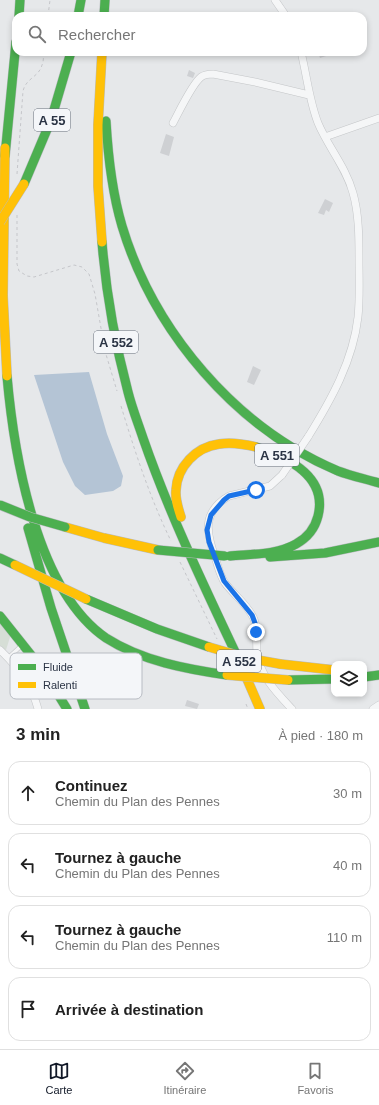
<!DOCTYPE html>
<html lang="fr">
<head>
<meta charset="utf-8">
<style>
  :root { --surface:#fff; --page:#f6f6f6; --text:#222; --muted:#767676; --line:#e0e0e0; --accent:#111827 }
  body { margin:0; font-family:Helvetica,sans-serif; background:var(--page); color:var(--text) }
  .controls { position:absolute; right:12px; bottom:12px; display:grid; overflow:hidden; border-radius:8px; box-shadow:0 2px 6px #0003 }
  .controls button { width:36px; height:36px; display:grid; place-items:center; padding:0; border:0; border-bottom:1px solid var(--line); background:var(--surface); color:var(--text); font:20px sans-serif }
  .stop { position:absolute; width:12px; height:12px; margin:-9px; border:3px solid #1a73e8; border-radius:50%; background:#fff }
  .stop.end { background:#1a73e8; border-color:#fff; box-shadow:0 1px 4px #0008 }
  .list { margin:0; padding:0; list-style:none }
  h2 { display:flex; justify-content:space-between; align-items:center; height:52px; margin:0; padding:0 16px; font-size:17px }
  h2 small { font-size:13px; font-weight:400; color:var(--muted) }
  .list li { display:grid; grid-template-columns:26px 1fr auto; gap:12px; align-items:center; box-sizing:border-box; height:64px; margin:0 8px 8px; padding:0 8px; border:1px solid var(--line); border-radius:12px }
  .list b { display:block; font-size:15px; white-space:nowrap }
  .list p { margin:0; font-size:13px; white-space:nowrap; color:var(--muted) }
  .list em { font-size:13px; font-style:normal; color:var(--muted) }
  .icon { flex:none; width:22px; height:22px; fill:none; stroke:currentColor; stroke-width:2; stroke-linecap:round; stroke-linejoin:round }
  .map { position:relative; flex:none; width:379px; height:709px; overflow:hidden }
  .search { position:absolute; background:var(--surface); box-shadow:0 2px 6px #0003; left:12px; right:12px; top:12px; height:44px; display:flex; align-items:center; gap:10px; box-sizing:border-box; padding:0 14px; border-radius:12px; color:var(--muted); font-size:15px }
  .sheet { height:340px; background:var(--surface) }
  nav { display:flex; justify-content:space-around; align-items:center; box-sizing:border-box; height:56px; border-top:1px solid var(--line); background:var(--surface); font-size:11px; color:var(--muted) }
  nav a { display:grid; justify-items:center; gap:2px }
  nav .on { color:var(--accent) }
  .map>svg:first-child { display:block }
  .green { fill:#d6ded6 }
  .water { fill:#b4c4d5 }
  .building { fill:#ced0d3 }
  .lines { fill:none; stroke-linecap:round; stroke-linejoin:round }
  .lane-casing { stroke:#c4c6c8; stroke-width:4.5 }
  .street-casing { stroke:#c4c6c8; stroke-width:8 }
  .fast-casing { stroke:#b8bbbf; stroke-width:10 }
  .slow-casing { stroke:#b8bbbf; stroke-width:10 }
  .path { stroke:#c5c6ca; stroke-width:1; stroke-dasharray:3 3; stroke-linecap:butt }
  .lane { stroke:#f5f6f7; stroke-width:3.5 }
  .street { stroke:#f5f6f7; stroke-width:7 }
  .fast { stroke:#4caf50; stroke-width:9 }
  .slow { stroke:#ffc107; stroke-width:9 }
  .street-bridge-casing { stroke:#c4c6c8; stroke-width:8; stroke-linecap:butt }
  .fast-bridge-casing { stroke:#b8bbbf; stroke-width:10; stroke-linecap:butt }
  .slow-bridge-casing { stroke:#b8bbbf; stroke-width:10; stroke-linecap:butt }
  .street-bridge { stroke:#f5f6f7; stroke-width:7 }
  .fast-bridge { stroke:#4caf50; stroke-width:9 }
  .slow-bridge { stroke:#ffc107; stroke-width:9 }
  .route { stroke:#1a73e8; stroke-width:5 }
  .labels { text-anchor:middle; stroke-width:3; stroke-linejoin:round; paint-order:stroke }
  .shield { fill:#f4f6f9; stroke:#676e7b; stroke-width:1 }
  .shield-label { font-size:13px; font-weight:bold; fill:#2b3445 }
  .key { fill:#f4f6f9; stroke:#b8bcc3; stroke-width:1 }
  .key-label { font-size:11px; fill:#2b3445 }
</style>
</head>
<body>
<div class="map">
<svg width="379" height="709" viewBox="0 0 379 709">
  <rect width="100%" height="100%" fill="#e6e8ea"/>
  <path class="green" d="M0,622L11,634L6,650L0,646Z"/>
  <path class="water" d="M89,372L107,434L123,476L121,486L113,491L85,495L75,486L63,462L34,375Z"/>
  <path class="building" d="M318,52H335V53L320,58Z
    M189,70L195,73L193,78L187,76Z
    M166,134L174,137L169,156L160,153Z
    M325,199L333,203L329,212L326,210L324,215L318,213Z
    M253,366L261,370L254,385L247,382Z
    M187,700L199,704L197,709L185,706Z"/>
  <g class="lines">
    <defs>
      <path id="lane" d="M8,658L21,646"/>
      <path id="street" d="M275,0L286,16
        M301,52C307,76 309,100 318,123C328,147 346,167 353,193C359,214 359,238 359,260C359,279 360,298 358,317C353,361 331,400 308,437
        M173,123C179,112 192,84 201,77C205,74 209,74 213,74L255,82L309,95
        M325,137L379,118
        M282,475L270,486L229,496C202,512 206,532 215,557C218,566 220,576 225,583C234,595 248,605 254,619C258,629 256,642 257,653C260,676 277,693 292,709
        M0,650C17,666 32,686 38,709
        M373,709L379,705"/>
      <path id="fast" d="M19,16L20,0
        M78,16L81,0
        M104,16L105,0
        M106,121C108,156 112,192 122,226C154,332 236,428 338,471C351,476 366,479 379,483
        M5,156L16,42
        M24,184L51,120L71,52
        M102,242C106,293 115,343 128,392C132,408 138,423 143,438C169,513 203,584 237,656
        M7,376C14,455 36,590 106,638C142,661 186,669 227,675
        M28,528L51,608L85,709
        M230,556C251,554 277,555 296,544C307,538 315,528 318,516C328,476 287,457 256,447
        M270,557L325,553L379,542
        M0,558L15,565
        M86,599L157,629L209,647
        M0,616L43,670L67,709
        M364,677L379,675
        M288,680L334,679"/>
      <path id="slow" d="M102,52L98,125V186L102,242
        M5,148L3,296L7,376
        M181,517C178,508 175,499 176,490C177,467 196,447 219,444C231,442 244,444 256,447
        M65,527L104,538L158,550
        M237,656L260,709
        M280,664L334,670"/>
    </defs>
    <use href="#lane" class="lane-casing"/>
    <use href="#street" class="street-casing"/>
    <use href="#fast" class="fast-casing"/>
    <use href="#slow" class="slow-casing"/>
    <path class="path" d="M48,16L50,0
      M17,174L23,91C26,78 39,77 42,65C44,61 43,56 44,52
      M17,215V264L19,271L27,276L34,277L74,265L82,267L89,274L95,294L105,351L117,391
      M121,406C135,452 150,498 171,541
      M180,562L217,639
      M246,704L248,709"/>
    <use href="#lane" class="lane"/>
    <use href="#street" class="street"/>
    <use href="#fast" class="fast"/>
    <use href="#slow" class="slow"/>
    <defs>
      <path id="street-bridge" d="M282,475L308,437"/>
      <path id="fast-bridge" d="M0,505L30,517L65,527
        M158,550L225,556"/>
      <path id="slow-bridge" d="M0,222L24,184
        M15,565L86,599
        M209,647L247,658L280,664
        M227,675L288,680"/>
    </defs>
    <use href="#street-bridge" class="street-bridge-casing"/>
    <use href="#fast-bridge" class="fast-bridge-casing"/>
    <use href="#slow-bridge" class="slow-bridge-casing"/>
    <use href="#street-bridge" class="street-bridge"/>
    <use href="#fast-bridge" class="fast-bridge"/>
    <use href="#slow-bridge" class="slow-bridge"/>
  </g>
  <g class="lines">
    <path class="route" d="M256,490L229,496L224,500L211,515L207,530L209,542L224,581L252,615L255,623L256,632"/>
  </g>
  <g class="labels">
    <g class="shield">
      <rect x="34" y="109" width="36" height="22" rx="3"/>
      <rect x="94" y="331" width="44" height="22" rx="3"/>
      <rect x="255" y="444" width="44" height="22" rx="3"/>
      <rect x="217" y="650" width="44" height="22" rx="3"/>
    </g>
    <g class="shield-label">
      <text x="52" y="125">A 55</text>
      <text x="116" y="347">A 552</text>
      <text x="277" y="460">A 551</text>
      <text x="239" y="666">A 552</text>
    </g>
  </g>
  <rect x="10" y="653" width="132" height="46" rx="6" class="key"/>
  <rect x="18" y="664" width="18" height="6" fill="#4caf50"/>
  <rect x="18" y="682" width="18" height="6" fill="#ffc107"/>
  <g class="key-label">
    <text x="43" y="671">Fluide</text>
    <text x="43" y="689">Ralenti</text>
  </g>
</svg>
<div class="controls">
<button><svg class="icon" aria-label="layers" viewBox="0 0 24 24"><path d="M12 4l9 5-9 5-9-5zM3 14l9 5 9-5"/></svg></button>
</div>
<div class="stop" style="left:256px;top:490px"></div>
<div class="stop end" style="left:256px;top:632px"></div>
<div class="search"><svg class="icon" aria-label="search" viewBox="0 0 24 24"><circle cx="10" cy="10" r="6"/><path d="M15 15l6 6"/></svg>Rechercher</div>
</div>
<section class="sheet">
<h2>3 min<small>À pied · 180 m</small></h2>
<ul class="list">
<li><svg class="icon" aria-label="ahead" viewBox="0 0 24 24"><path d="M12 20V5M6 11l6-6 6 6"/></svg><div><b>Continuez</b><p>Chemin du Plan des Pennes</p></div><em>30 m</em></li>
<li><svg class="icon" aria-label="left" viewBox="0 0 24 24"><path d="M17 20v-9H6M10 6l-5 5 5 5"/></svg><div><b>Tournez à gauche</b><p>Chemin du Plan des Pennes</p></div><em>40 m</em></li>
<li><svg class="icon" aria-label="left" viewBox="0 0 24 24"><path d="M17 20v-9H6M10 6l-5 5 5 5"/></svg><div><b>Tournez à gauche</b><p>Chemin du Plan des Pennes</p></div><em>110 m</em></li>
<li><svg class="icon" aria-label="arrive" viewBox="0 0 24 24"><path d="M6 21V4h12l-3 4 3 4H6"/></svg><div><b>Arrivée à destination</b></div></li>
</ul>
</section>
<nav>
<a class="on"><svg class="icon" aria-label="map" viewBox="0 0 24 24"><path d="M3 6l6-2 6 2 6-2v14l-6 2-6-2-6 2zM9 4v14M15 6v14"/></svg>Carte</a>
<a><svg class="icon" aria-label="directions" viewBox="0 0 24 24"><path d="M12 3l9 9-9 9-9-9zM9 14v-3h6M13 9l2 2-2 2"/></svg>Itinéraire</a>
<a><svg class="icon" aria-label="saved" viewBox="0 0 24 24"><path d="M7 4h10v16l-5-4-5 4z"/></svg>Favoris</a>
</nav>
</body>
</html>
